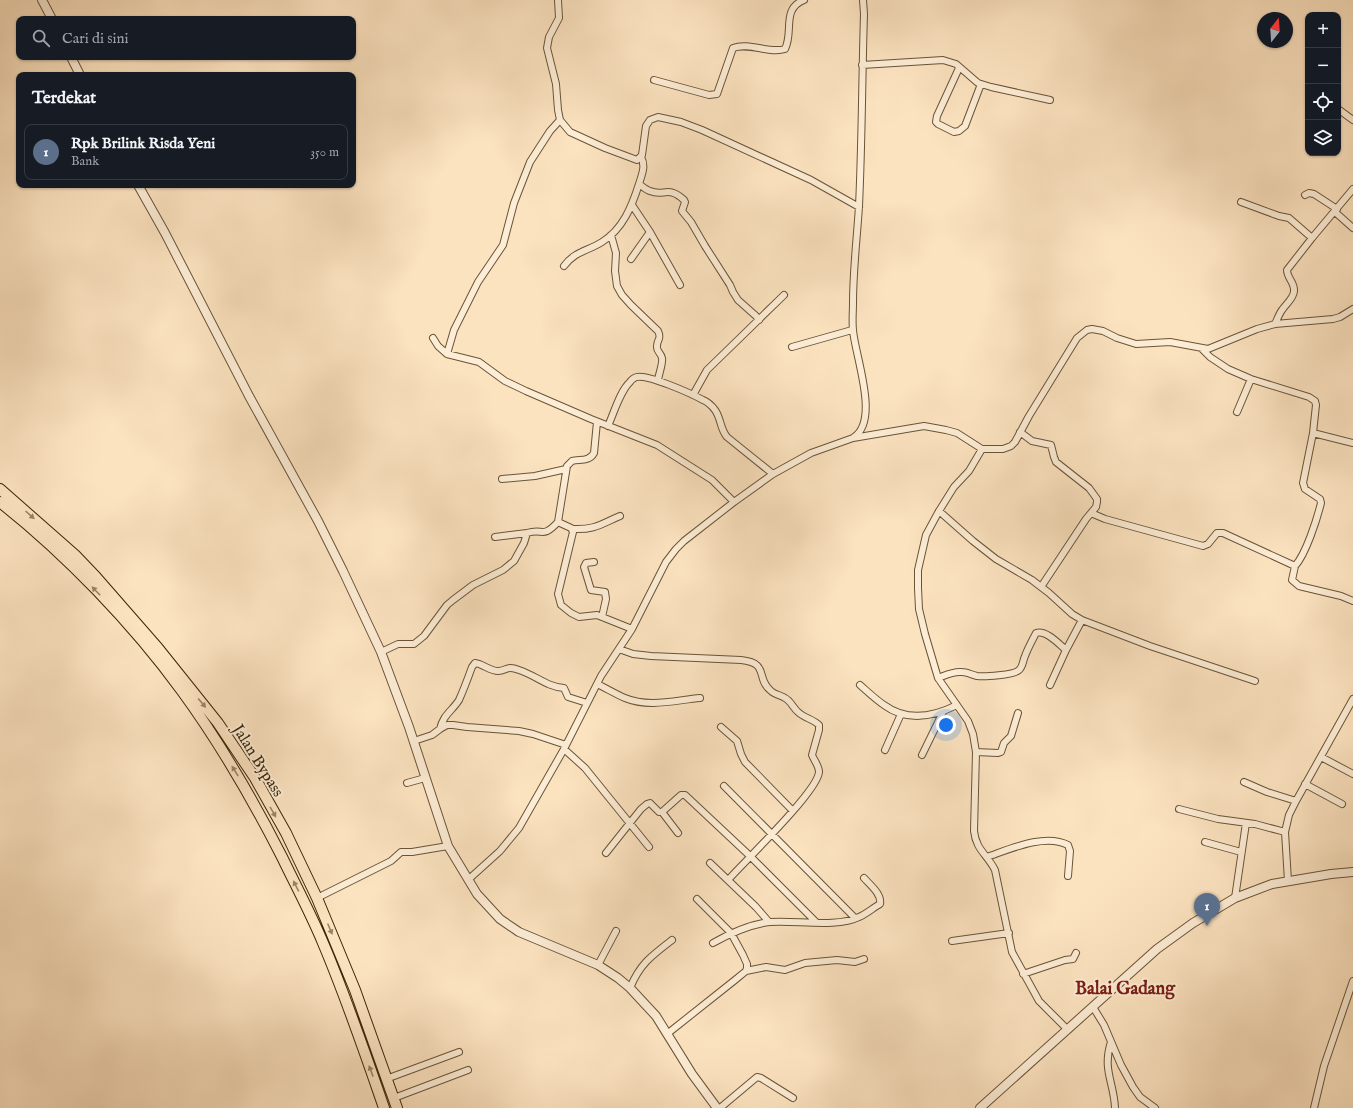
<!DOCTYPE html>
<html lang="id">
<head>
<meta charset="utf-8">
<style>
  :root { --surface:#171b24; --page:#20242c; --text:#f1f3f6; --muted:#9ea1a6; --line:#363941; --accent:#0b8043 }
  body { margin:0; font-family:"IM FELL English",serif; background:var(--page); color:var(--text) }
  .controls { position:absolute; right:12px; top:12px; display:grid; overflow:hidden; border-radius:8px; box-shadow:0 1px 3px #0004 }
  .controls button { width:36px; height:36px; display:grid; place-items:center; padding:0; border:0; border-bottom:1px solid var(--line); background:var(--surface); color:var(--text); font:20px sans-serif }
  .compass { position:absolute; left:1257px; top:12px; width:36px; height:36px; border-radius:50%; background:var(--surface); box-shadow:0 1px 3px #0004; rotate:17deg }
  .you { position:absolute; left:946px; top:725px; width:14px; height:14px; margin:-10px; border:3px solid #fff; border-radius:50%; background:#1a73e8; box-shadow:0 0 0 6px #1a73e833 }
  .badge { display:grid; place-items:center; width:26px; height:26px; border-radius:50%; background:var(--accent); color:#fff; font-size:13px; font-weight:700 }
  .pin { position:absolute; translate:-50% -33px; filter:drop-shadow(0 1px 2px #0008) }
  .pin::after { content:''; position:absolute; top:21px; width:14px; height:12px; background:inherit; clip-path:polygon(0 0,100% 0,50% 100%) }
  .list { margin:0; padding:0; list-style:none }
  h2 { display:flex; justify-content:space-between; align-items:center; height:52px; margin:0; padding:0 16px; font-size:17px }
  h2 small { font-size:13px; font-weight:400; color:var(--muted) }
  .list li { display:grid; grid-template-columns:26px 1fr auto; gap:12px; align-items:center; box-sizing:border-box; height:56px; margin:0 8px 8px; padding:0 8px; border:1px solid var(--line); border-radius:8px }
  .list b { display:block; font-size:15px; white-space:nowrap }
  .list p { margin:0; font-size:13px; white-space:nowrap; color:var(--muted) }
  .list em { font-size:13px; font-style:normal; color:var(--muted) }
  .icon { flex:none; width:22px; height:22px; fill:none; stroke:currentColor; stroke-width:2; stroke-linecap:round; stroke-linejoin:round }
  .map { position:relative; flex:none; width:1353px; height:1108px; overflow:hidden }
  .search { position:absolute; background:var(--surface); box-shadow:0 1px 3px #0004; left:16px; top:16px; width:340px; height:44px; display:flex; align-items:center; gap:10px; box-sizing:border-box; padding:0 14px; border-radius:8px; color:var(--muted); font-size:15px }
  .panel { position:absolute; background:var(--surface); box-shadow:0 1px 3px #0004; left:16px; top:72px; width:340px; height:116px; border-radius:8px }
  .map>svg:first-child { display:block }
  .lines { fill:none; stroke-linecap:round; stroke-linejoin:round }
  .minor-casing { stroke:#695436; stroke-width:8 }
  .tertiary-casing { stroke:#695436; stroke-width:10 }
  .trunk-casing { stroke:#382508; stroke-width:12 }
  .minor { stroke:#fdedd6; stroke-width:6 }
  .tertiary { stroke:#fdedd6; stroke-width:8 }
  .trunk { stroke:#fce3c0; stroke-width:10 }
  .oneway { fill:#9a8464 }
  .labels { text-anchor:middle; stroke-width:4; stroke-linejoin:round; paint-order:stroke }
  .street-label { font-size:16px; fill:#382508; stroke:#fdedd6 }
  .quarter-label { font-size:18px; font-weight:bold; fill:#7a1f14; stroke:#fdedd6 }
</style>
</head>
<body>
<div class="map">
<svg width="1353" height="1108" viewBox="0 0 1353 1108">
  <rect width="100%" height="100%" fill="#fce3c0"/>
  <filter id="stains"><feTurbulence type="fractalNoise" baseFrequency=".005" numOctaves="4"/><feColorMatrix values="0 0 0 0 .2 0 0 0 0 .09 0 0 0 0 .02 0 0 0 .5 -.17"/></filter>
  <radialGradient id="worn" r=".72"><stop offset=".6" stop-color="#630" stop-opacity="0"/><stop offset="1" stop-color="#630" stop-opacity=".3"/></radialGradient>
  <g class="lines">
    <defs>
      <path id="minor" d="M558,0L559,18L549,37L547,48L556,84L558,110L560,120L570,132L605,148L637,160L642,155L646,126L650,120L658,117L681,122L702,130L811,180L859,207
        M862,65L943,60L956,64L978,83L991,87L1050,100
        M959,68L937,116L936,122L938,124L954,132L959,131L965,126L981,84
        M654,80L709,95L717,94L733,48C749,42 770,54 785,49C794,32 781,9 804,0
        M1338,109L1353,120
        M639,184C642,186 646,190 650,191C664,197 668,185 684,200L685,202L682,211L691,222L705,246L730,285L733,292L738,300L756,316L759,320
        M1305,195L1309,193L1314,194L1337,209
        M1241,202L1279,216L1289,218L1312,238
        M632,205L650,232L680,285
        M1335,212L1353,228
        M611,235L616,253L615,271L617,286L622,295L631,305L658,331C662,339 657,339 657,346C656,351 661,353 662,358C663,364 659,373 658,380
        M631,259L650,232
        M564,266C575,251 588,251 602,242C623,229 632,206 639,184C642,174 646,166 641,157
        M1275,324C1277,320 1279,314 1282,310C1286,304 1294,298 1294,291C1295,283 1287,278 1287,270L1312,238L1353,189
        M433,338L438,346L447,354L479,362L505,381L526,391L591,419L657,445L712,480L734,502
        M792,347L852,330
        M447,354L454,330L478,282L503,245L514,203L530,162L550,131L560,120
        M693,395L707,370L784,295
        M1237,412L1251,379
        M608,426C614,413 620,391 630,382C631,380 635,377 637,377C648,374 692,394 703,400C708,402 712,406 715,410C721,418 720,429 727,437L773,474
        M1020,432L1032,441L1051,445L1054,457L1056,462L1089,488L1097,499V502L1096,507L1086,519L1041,587
        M1313,433L1353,443
        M854,437C880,420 855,356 853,330C852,321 853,312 853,303C853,270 857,238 859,206C862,142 862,78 864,14L863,0
        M982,449L969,471L954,487L939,511L926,535L918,570V588L919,609L925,634L938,678L968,721L973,734L976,752L974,831C976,850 987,854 995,870L1012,952L1039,1001L1067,1029
        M502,479L535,476L566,469
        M939,511L973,541L996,559L1032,580L1049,593L1072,614L1082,620L1150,646L1255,681
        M1091,513L1105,519L1203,546L1208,544L1217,533H1223L1295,566C1306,554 1317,519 1321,503L1320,499L1305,489L1303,483L1313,433L1316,405L1315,401L1309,397L1251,379L1228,369L1210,357L1202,349
        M558,522L571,528L573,532L558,594L561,605L571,613L579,617L597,615L632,629
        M573,529C595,530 601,524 620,516
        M495,537L527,533
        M594,562L586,563L584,567L591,590L605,592L606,599L602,617
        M1295,566L1292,580L1299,586L1341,596L1353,601
        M619,649L633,654L651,656L741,660C770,663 755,678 771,691C775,695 781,695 785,698C791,701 793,708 798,712C804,718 813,719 819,725V730L812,755C814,760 819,766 819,772C818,791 744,862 728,880
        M381,652L398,644H414L424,636L447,605L453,600L473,585L503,570L514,561L524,543L527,533C544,528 542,539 558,522L567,466L572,461C580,459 589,462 594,453L597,422
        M938,678C946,675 953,671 962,672C967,672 972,675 977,676C984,677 1014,675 1019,670C1023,667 1023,660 1025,656C1028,648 1032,641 1036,633C1046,630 1058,643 1066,650
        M597,684C606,688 615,694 625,698C649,708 676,700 700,698
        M860,685C868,692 875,699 884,705C907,722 933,717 957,705
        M1050,685L1066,650L1082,620
        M721,727L737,741L741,754L745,762L792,810
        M440,729C443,715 452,711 459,700C464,689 468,678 472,667L475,663C483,664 490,671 498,671C507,671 506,665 519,670C535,675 547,687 564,688L568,697L587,703
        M414,741L432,735L440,729L447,725H453L467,727L519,731L533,734L566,745
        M564,749L585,768L649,847
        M885,750L901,714
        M976,752L998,753L1001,752L1004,743L1011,736L1018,713
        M922,755L943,712
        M1321,757L1353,774
        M1244,782L1267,792L1296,801
        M407,783L425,778
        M1305,784L1342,804
        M724,786L855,918
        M1179,809L1218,819L1255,824L1285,832
        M662,812L678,833
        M1205,842L1241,852
        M606,853L641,809L647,804L650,803L659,812H662L681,795H685L750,856L816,922
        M987,857C1010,849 1045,833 1068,845L1070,851L1068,876
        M710,863L756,907L769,922
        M469,879L500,851L519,828L564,749L601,676L632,629L666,562L676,549L684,541L734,502L773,474L811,453L853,438L924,426L946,430L957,433L982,449H1003L1011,446L1015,442L1029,416L1077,338L1087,330L1092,329L1103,331L1117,338L1136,344L1170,342L1208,349L1257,329L1275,324L1333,319L1340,317L1353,309
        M1288,881L1285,832L1289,815L1296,801L1353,699
        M317,898L391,861L401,852H412L448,846
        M1235,898L1246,823
        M952,941L1009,933
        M713,943C729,934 752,924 770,922C796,920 837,928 859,917C866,914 873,908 880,904C882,894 870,885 864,878
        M598,965L616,931
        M746,971L766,967L785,970L805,963L837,960L855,962L864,959
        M1023,974L1065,960L1073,959L1076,953
        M630,988C640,964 651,956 672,940
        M1093,1007L1104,1025L1121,1065L1133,1087L1140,1097L1155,1108
        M667,1034L735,980L746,971L747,968V964L743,955L731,933L697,899
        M1111,1042C1102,1070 1114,1082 1115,1108
        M386,1079L459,1052
        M394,1098L468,1070
        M720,1108L757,1077L761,1078L793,1098
        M1314,1108L1324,1066L1353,981"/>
      <path id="tertiary" d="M42,0L52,19
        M71,57L80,75
        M138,185L165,233L249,396L318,521L343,571L381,652L409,727L448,846L477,894L500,919L519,932L598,965L618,978L630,988L656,1016L692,1074L717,1108
        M980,1108L1157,949L1193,923L1235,898L1272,884L1331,874L1353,872"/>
      <path id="trunk" d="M0,489L75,555L96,577L158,648L218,723L255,778L286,833L317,898L355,990L397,1108
        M0,502C66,554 133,624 182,691C220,743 253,800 282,857C296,886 311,914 323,943C346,997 365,1053 384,1108"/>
    </defs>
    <use href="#minor" class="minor-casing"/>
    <use href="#tertiary" class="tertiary-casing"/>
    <use href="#trunk" class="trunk-casing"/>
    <use href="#minor" class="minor"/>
    <use href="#tertiary" class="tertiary"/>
    <use href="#trunk" class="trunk"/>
  </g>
  <defs><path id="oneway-solid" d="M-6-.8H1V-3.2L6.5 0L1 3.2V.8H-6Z"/></defs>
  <g class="oneway">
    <use href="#oneway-solid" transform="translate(30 515) rotate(42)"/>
    <use href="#oneway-solid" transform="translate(96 591) rotate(-134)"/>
    <use href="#oneway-solid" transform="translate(202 703) rotate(50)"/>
    <use href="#oneway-solid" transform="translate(235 771) rotate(-122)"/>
    <use href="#oneway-solid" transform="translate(273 812) rotate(60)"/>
    <use href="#oneway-solid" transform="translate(296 886) rotate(-117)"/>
    <use href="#oneway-solid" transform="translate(330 929) rotate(67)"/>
    <use href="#oneway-solid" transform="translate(371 1071) rotate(-110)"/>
  </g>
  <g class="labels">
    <g class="street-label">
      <text transform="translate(259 760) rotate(58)" y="6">Jalan Bypass</text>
    </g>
    <g class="quarter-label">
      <text x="1125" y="994">Balai Gadang</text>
    </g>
  </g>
  <rect width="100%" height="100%" filter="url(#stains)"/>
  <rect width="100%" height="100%" fill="url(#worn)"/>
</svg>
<div class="controls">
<button>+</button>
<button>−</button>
<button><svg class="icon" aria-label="locate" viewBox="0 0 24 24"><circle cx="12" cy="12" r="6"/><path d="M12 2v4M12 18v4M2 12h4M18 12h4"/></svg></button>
<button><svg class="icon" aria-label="layers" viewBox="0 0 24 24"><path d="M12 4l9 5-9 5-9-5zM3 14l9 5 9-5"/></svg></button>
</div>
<svg class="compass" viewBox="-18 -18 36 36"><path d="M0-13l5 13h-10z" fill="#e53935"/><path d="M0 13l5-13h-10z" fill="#9ea1a6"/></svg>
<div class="you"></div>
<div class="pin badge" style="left:1207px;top:926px;background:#5c6f8a">1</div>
<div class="search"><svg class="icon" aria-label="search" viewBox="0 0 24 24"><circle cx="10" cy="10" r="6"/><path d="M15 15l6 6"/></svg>Cari di sini</div>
<section class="panel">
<h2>Terdekat<small></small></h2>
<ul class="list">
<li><span class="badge" style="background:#5c6f8a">1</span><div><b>Rpk Brilink Risda Yeni</b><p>Bank</p></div><em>350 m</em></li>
</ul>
</section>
</div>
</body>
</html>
